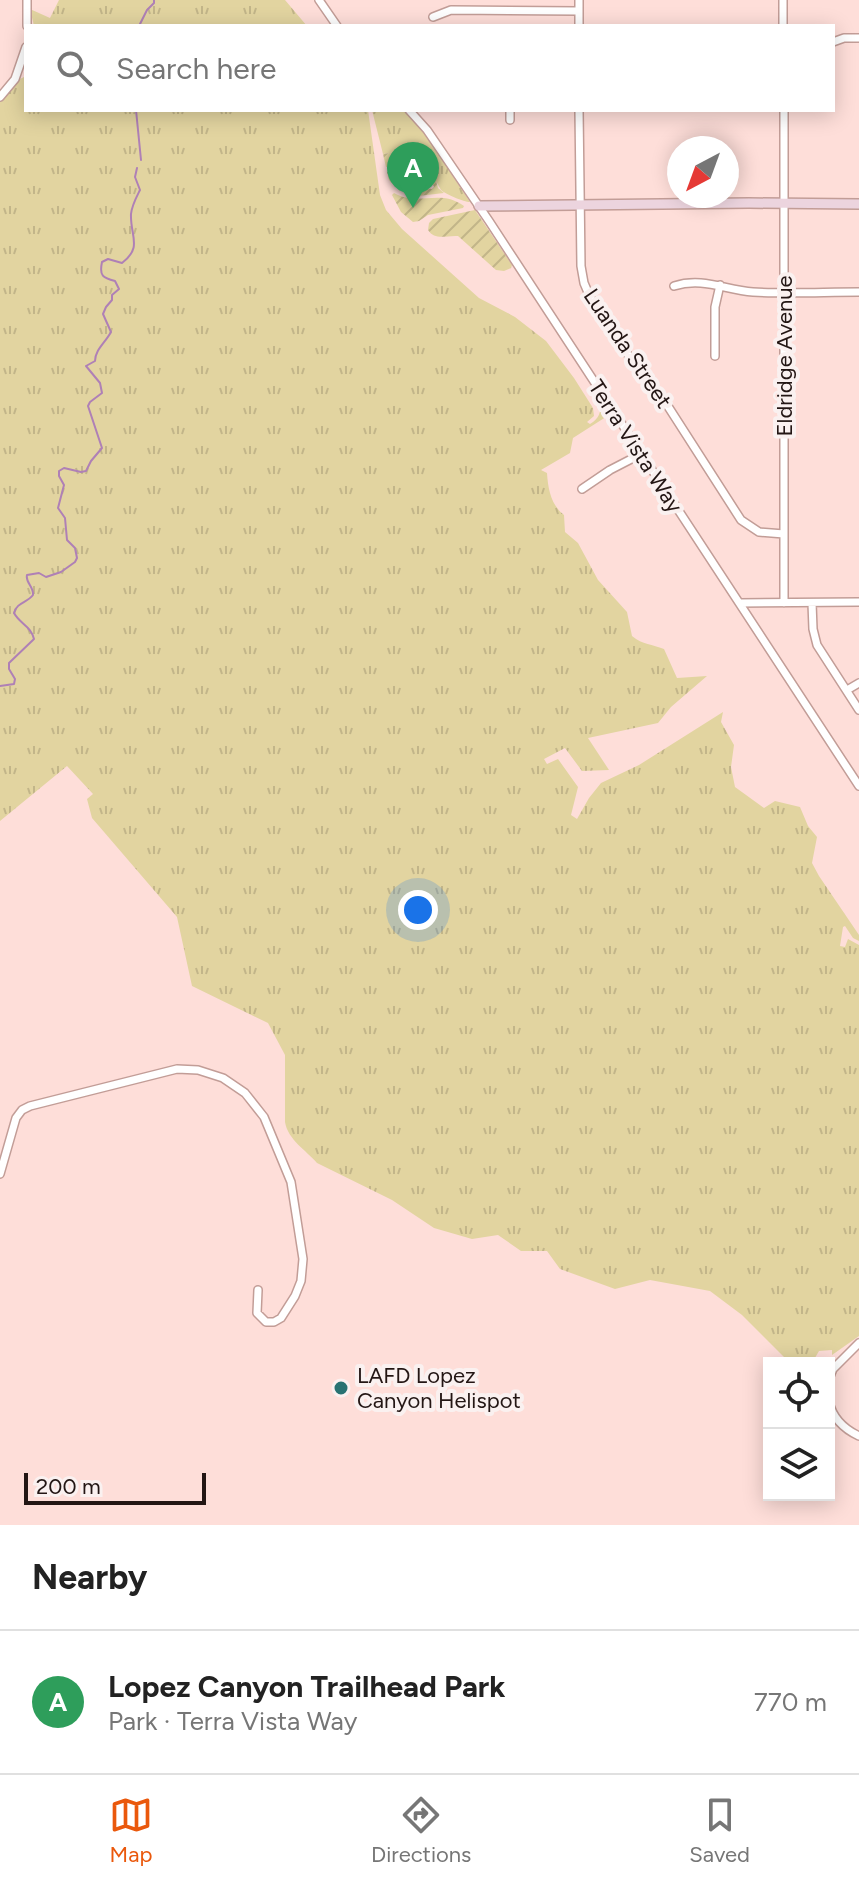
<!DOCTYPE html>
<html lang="en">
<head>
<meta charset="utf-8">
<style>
  :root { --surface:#fff; --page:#f2f2f2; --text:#222; --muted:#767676; --line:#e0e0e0; --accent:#ea580c }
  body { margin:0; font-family:Figtree,sans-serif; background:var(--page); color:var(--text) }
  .controls { position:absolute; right:24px; bottom:24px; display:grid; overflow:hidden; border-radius:0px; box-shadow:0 4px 20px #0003 }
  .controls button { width:72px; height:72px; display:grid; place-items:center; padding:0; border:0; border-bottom:2px solid var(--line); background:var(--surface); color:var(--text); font:40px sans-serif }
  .compass { position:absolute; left:667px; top:136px; width:72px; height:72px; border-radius:50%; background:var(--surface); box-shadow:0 4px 20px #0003; rotate:221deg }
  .scale { position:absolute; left:24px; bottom:20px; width:182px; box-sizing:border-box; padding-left:8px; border:4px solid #231614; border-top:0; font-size:22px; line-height:28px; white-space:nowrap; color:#231614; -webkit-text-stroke:6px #faf1f0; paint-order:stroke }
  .you { position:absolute; left:418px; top:910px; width:28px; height:28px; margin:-20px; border:6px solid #fff; border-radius:50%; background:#1a73e8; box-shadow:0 0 0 12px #1a73e833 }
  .badge { display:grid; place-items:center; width:52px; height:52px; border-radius:50%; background:var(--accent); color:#fff; font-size:26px; font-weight:700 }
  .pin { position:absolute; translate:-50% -66px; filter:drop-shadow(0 2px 4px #0008) }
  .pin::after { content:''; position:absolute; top:42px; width:28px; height:24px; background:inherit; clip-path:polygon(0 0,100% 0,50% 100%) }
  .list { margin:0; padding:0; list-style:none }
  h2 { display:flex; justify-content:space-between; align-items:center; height:104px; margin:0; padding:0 32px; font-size:34px }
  h2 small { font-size:26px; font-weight:400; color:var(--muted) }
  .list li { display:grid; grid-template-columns:52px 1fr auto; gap:24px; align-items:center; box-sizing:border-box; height:144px; padding:0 32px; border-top:2px solid var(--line) }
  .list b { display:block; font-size:30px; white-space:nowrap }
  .list p { margin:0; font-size:26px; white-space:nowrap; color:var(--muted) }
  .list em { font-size:26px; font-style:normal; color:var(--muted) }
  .icon { flex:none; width:44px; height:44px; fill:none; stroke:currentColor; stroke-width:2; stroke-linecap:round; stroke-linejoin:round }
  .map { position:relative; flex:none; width:859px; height:1525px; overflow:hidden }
  .search { position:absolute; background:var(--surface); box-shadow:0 4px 20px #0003; left:24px; right:24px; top:24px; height:88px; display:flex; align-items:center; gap:20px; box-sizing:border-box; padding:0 28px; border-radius:0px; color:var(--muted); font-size:30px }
  .sheet { height:248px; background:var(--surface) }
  nav { display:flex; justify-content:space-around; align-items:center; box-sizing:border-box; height:112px; border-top:2px solid var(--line); background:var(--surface); font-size:22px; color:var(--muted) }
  nav a { display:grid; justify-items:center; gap:4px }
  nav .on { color:var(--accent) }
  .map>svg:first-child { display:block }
  .grass { fill:url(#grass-tufts) }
  .garden { fill:url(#garden-furrows) }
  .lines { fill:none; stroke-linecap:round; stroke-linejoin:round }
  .stream { stroke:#af80b6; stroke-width:2 }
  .street-casing { stroke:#c29d97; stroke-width:10 }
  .secondary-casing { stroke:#c29d97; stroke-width:12 }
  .street { stroke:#fff; stroke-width:7 }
  .secondary { stroke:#ecd4de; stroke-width:9 }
  .poi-dot { fill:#287272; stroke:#faf1f0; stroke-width:3 }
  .labels { text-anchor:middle; stroke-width:8; stroke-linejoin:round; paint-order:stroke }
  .street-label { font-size:22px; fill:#231614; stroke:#faf1f0 }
  .poi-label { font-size:22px; fill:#231614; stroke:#faf1f0; text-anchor:start }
</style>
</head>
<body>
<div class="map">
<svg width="859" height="1525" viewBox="0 0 859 1525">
  <defs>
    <pattern id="grass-tufts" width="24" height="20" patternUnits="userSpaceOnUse" patternTransform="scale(2)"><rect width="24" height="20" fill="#e2d4a0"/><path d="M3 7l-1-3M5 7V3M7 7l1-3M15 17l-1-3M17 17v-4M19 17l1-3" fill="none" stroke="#c2b589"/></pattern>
    <pattern id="garden-furrows" width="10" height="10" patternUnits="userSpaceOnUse" patternTransform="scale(2)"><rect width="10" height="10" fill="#e2d4a0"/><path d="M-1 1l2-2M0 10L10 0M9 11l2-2" fill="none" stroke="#c2b589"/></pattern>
  </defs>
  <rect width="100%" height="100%" fill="#feded9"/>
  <path class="grass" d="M59,0H285L307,26H34L30,9L50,18Z
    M26,76V110H368L380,195L386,210L402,229L479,298L515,317L546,341L574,378L593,408L594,416L587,422L590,424C599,419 601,412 601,402L609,415L573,438L570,453L541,470L547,473C548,489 551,505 564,515L565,532L578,543L598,580L627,612L632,636C643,645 652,644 664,649L677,678L707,676L671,707L658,723L588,738L609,770L582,771L565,748L544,759L547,764L558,759L578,787L571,815L577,819L589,798L601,783L639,765L723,712L721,722L734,745L731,767L735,787L764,808L775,801L800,807L808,826L817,837L812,863L819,876L859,935V941L853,938L845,926L843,927L840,946L845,947L848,939L859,945V1336L832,1355V1350L819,1351L812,1363H790L742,1315L710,1291L650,1280L615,1289L560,1269L547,1251H521L498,1235L472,1239L434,1228L392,1200L317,1163C306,1150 288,1140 285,1122V1055L268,1023L192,986L177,917L92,818L87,799L93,794L67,766L0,821V100L16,81Z
    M372,110H406L428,138L470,202C464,202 445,194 441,190L418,149L383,154Z"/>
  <path class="garden" d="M418,149L434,174L438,188L444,193L418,196L416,193L404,191L407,181L412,178L417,181L414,185L416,187L419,186L423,188L432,189L434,187L428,173L422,170L419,164L406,178L405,177L399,178L403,183L400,191L389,180L387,172L394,170L391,166L386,167L383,154Z
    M394,193C418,207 440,188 464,206L463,208L428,215L419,221L413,222L401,212L392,195Z
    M475,210L512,265L511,268L504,271L496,270L458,236C447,235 435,241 428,230L429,223L433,219Z"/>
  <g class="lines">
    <path class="stream" d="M139,26L147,10L154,3V0
      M136,110L141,160
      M0,686L14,684L15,679L9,669V663L34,639C31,626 20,624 14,613C17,602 27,603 33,595C34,587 25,582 27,575L39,573L46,577L61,572L75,562L77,558L75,548L67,540L65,518L58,508L64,485L59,476V471L64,468L81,472L86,471L91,461L102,448L88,406L90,402L102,393L100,383L86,366L95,361C95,350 105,343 111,332L103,314L106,307L112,300V295L119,289L115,281C103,278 99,276 102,262L108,259L122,263C143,247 130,236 131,214C132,205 136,198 140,190L135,177L137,168"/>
    <defs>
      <path id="street" d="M27,0V26
        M319,0L337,26
        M783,0V26
        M433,17L451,10L578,11
        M579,26V0
        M833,42L844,38H859
        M0,97L15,79L26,47
        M409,110L427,130L489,221L859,786
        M510,110V120
        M579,110L581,266L584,283L590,297L640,373L662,397L741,520L759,532L784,534
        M784,110V603
        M674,286C703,277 725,290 753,292C788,294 824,292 859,292
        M715,356V307L720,285
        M582,489L610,470L641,454
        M740,603L859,602
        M812,603L813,629L817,645L859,710
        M847,690L859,683
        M0,1174L16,1118L22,1110L30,1106L177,1069L198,1070L223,1078L245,1093L264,1117L291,1182L303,1259L301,1281L295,1296L281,1318L274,1322H266L257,1313L258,1290
        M829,1379L833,1369L859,1343
        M829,1402C833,1419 844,1429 859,1436"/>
      <path id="secondary" d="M479,206L749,203L859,204"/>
    </defs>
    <use href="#street" class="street-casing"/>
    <use href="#secondary" class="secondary-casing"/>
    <use href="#street" class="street"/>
    <use href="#secondary" class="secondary"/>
  </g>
  <circle class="poi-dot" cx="341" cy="1388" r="8"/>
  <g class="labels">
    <g class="street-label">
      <text transform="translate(628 348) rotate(56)" y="8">Luanda Street</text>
      <text transform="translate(784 356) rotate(-90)" y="8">Eldridge Avenue</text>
      <text transform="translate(636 446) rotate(57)" y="8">Terra Vista Way</text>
    </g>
    <g class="poi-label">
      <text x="357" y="1383">LAFD Lopez<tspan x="357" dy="25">Canyon Helispot</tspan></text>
    </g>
  </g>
</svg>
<div class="controls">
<button><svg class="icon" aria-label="locate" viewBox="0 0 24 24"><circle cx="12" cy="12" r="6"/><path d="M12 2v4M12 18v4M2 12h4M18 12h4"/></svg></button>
<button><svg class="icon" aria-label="layers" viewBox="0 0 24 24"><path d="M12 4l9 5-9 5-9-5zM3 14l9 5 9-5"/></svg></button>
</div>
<svg class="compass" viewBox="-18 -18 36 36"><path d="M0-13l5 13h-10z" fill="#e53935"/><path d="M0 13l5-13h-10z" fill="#767676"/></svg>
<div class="scale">200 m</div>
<div class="you"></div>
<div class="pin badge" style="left:413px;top:208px;background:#2e9e5b">A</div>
<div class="search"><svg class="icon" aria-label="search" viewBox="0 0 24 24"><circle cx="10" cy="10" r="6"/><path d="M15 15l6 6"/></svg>Search here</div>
</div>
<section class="sheet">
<h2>Nearby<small></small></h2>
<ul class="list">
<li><span class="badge" style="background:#2e9e5b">A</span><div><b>Lopez Canyon Trailhead Park</b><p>Park · Terra Vista Way</p></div><em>770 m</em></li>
</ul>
</section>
<nav>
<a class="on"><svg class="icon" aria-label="map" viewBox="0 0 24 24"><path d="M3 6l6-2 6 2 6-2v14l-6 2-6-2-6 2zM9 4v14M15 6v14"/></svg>Map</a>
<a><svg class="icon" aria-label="directions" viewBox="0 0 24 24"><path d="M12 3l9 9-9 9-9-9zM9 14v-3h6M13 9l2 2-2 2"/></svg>Directions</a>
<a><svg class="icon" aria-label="saved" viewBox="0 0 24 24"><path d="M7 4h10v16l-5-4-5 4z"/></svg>Saved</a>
</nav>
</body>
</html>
